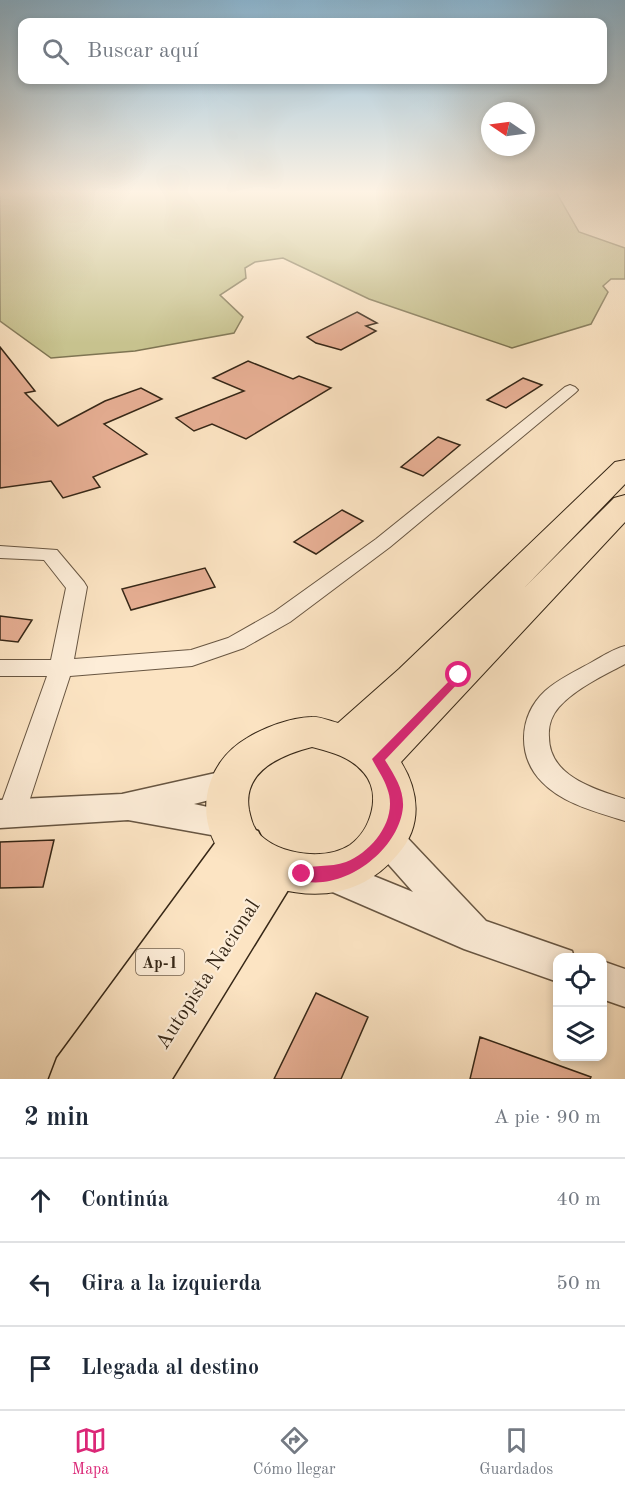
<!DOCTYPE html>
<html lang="es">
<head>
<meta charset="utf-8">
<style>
  :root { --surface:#fff; --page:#f2f2f3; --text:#1f2937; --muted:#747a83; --line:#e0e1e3; --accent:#db2777 }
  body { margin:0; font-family:"Old Standard TT",serif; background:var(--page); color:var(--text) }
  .controls { position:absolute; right:18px; bottom:18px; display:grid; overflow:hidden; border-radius:12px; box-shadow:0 3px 9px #0003 }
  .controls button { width:54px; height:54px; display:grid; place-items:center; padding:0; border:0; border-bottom:2px solid var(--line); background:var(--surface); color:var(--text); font:30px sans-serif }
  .compass { position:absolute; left:481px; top:102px; width:54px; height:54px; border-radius:50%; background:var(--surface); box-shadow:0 3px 9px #0003; rotate:283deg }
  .stop { position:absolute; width:18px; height:18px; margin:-14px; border:4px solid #db2777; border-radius:50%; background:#fff }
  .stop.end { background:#db2777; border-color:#fff; box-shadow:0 2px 6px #0008 }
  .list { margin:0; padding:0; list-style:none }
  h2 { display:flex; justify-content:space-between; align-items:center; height:78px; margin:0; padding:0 24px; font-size:26px }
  h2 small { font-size:20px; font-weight:400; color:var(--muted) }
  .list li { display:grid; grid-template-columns:39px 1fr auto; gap:18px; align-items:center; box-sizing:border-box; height:84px; padding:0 24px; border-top:2px solid var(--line) }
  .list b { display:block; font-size:22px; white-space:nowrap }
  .list em { font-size:20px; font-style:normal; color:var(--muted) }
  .icon { flex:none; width:33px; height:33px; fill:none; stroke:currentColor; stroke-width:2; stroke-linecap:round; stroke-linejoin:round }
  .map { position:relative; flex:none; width:625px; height:1079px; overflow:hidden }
  .search { position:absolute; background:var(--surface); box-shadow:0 3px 9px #0003; left:18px; right:18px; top:18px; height:66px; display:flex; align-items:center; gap:15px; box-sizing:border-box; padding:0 21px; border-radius:12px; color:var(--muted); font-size:22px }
  .sheet { height:330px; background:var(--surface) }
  nav { display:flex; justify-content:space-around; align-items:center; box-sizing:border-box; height:84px; border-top:2px solid var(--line); background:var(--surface); font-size:16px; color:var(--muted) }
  nav a { display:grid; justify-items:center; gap:3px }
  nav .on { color:var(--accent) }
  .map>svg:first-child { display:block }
  .green { fill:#c7c28e; stroke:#7e7452; stroke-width:1.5 }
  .building { fill:#e7af94; stroke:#362717; stroke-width:1.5 }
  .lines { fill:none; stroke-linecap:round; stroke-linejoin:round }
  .minor-casing { stroke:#685642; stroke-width:2 }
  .tertiary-casing { stroke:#685642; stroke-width:3 }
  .primary-casing { stroke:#362717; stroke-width:2 }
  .motorway-casing { stroke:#362717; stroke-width:3 }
  .minor { fill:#fdedd8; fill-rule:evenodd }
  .tertiary { fill:#fdedd8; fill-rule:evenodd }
  .primary { fill:#fce4c3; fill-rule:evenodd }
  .motorway { fill:#fce4c3; fill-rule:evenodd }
  .route { fill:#db2777 }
  .labels { text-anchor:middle; stroke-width:4.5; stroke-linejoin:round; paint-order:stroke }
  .shield { fill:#fdedd8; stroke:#726251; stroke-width:1.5 }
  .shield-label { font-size:16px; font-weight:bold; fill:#362717 }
  .near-street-label { font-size:21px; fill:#362717; stroke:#fdedd8 }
</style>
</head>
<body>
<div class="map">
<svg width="625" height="1079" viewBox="0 0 625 1079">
  <rect width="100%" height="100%" fill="#fce4c3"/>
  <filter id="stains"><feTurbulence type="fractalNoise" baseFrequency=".00333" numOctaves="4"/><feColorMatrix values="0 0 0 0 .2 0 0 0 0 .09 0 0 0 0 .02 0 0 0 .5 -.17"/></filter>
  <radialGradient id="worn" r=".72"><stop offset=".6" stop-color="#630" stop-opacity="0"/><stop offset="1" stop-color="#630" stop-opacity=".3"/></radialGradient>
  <path class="green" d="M0,192H556L579,232L625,248V279H611L603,286L608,292L591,324L512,348L369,299L283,258L255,262L245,268L246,278L220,295L243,317L234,333L135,351L51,358L0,321Z"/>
  <path class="building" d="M357,312L377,323L366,326L376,331L341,350L316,343L307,337Z
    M0,347L35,391L25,393L58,426L105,401L141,388L162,399L104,424L147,454L93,477L100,487L63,498L51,481L0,488Z
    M248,361L293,379L299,376L331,388L246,439L212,424L194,431L176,418L244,391L213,378Z
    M523,378L542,385L506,408L487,400Z
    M438,437L460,445L423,476L401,467Z
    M342,510L363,521L316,554L294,542Z
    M205,568L215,587L131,610L122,589Z
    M0,616L32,620L18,642L0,640Z
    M54,840L43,887L0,888V842Z
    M316,993L368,1017L341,1079H274Z
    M480,1037L591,1077L590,1079H470Z"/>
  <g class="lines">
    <defs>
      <path id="minor" d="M570,385L575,387L578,390L575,393L390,547L290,622L244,648L192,666L70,676L25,814L21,822L11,825L1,822L0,807L47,676H0V660H51L66,588L44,560L0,558V546L57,550L84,582L87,587L74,659L191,650L228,638L274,612L376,539L565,387Z
        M625,646V664C603,676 576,688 559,707C552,715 548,726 549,737C549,776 594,789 625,799V821C597,812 563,804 542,782C517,757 518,716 545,691C558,679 576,671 592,662C603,656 613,649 625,646Z"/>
      <path id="tertiary" d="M229,770L240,774L245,783L240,792L194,804L240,814L245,824L240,834L228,838L128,820L0,828V800L122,794Z
        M386,823L398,828L486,921L572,951L574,958H558V982L464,949L314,884L309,873L314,862L327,857L413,892L374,848L369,838L374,828Z
        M602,961L625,969V1007L602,999Z"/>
      <path id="primary" d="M625,460V484L525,587L614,498L625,495V522L401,762C419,791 423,826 398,854C365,893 323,901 275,888C259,883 240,876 228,862C192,823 202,764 247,738C265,727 290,718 311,717C319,716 330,721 338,723L399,669L615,462ZM312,747C331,752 351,757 364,773C382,794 371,830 350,845C325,861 281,855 260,835C253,828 251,819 249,810C242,771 281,755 312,747Z"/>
      <path id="motorway" d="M241,825L258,831L265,845L261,854L277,848L294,854L301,869L172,1079H49L57,1058L224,831Z"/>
    </defs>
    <use href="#minor" class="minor-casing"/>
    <use href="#tertiary" class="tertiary-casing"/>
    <use href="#primary" class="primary-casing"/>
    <use href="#motorway" class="motorway-casing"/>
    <use href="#minor" class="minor"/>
    <use href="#tertiary" class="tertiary"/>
    <use href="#primary" class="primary"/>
    <use href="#motorway" class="motorway"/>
  </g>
  <linearGradient id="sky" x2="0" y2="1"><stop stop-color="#8bb8d5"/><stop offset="0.56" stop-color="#fef3e4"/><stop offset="1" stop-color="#fef3e4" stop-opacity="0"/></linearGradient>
  <rect width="625" height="343" fill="url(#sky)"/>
  <path class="route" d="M459,671L463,672V678L385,760C394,775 404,789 403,807C399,852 339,895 296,879L294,874L296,870C312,864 330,868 346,862C373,851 399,818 387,788C384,778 377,769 372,759Z"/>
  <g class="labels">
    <rect class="shield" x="136" y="949" width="48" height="26" rx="4.5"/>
    <g class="shield-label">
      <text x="160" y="968">Ap-1</text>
    </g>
    <g class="near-street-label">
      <text transform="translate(207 974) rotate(-57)" y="7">Autopista Nacional</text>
    </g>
  </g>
  <rect width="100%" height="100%" filter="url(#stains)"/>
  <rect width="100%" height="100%" fill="url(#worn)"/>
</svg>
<div class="controls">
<button><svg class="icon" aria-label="locate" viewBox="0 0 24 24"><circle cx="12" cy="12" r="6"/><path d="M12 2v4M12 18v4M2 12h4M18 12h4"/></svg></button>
<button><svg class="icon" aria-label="layers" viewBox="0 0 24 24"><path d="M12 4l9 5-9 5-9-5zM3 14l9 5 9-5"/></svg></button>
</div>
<svg class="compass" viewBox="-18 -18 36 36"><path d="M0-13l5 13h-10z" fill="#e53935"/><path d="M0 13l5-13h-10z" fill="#747a83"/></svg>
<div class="stop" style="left:459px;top:675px"></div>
<div class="stop end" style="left:302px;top:874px"></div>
<div class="search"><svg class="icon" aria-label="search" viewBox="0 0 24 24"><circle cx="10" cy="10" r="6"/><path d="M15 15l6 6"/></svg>Buscar aquí</div>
</div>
<section class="sheet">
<h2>2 min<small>A pie · 90 m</small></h2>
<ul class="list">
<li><svg class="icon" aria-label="ahead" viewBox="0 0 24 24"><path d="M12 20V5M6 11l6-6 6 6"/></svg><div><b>Continúa</b></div><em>40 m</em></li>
<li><svg class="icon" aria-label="left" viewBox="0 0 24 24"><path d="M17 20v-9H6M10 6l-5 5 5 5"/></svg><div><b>Gira a la izquierda</b></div><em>50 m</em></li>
<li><svg class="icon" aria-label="arrive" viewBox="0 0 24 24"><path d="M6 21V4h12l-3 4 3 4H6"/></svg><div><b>Llegada al destino</b></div></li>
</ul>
</section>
<nav>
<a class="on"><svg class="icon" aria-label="map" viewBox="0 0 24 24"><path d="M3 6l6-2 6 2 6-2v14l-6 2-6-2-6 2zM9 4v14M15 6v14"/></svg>Mapa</a>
<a><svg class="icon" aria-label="directions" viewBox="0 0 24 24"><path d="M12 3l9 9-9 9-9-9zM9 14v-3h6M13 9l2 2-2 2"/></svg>Cómo llegar</a>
<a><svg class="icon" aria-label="saved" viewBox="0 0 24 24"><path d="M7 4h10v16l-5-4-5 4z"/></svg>Guardados</a>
</nav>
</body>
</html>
